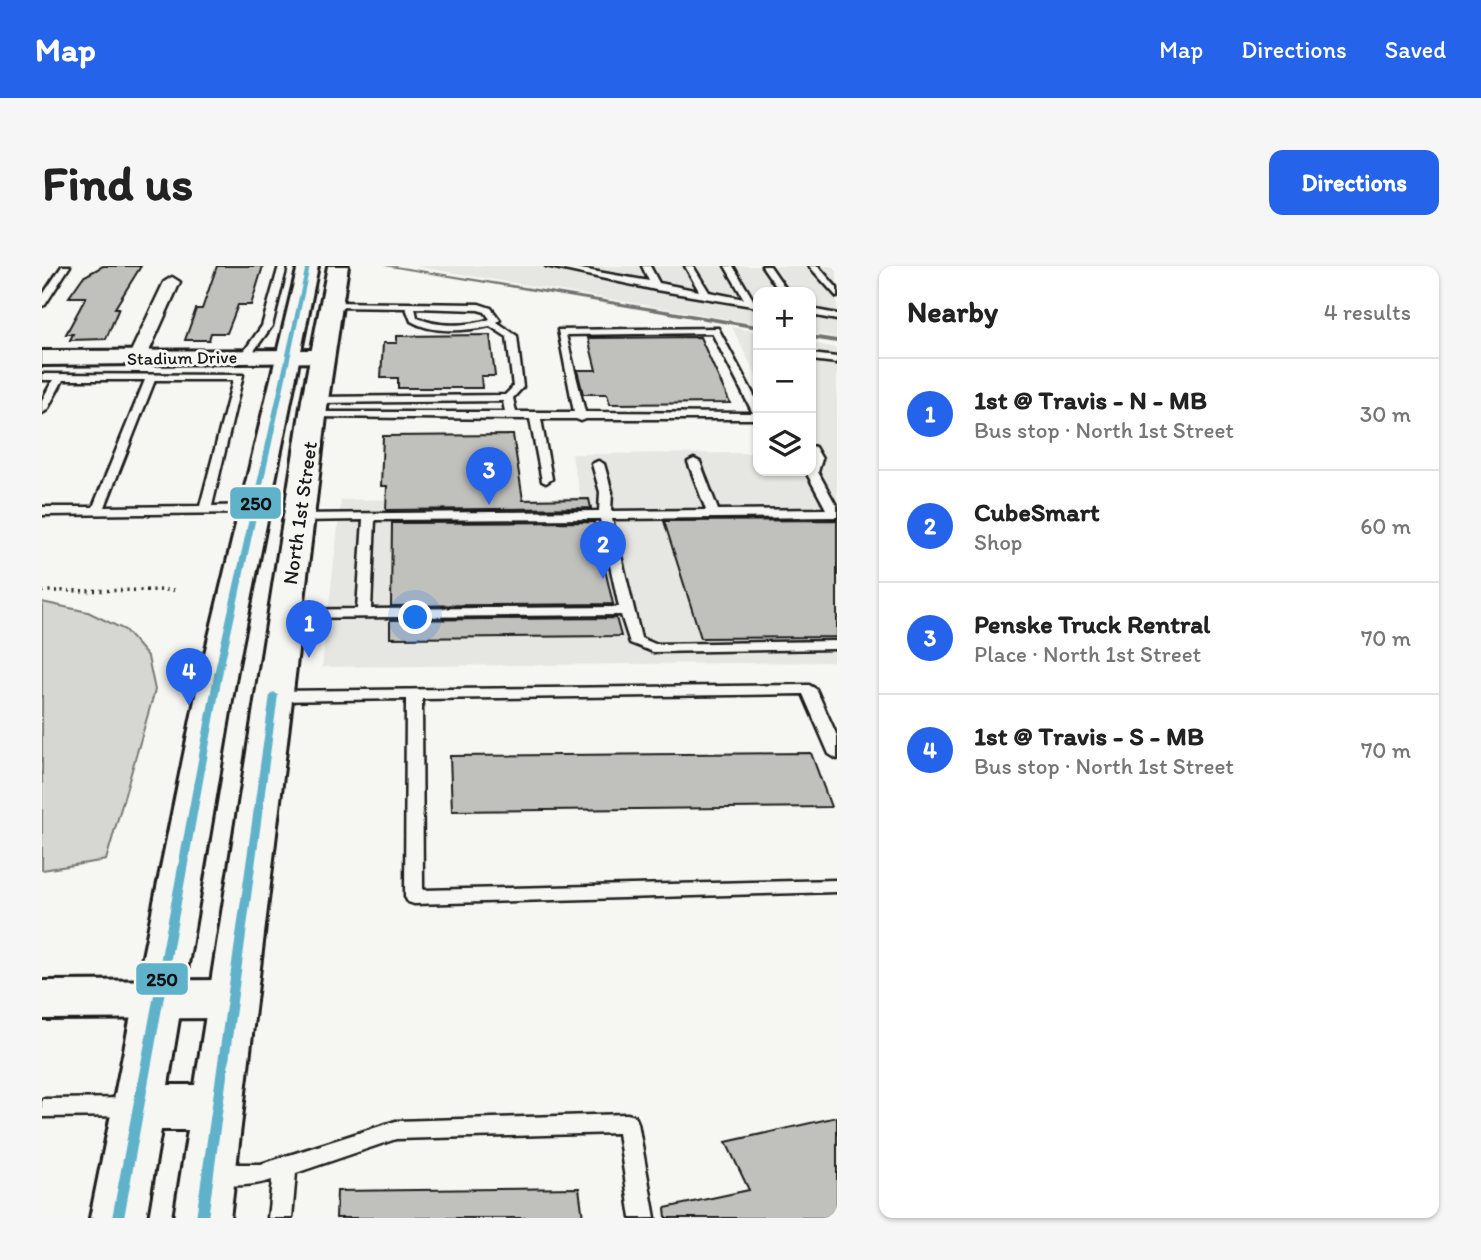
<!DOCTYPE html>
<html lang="en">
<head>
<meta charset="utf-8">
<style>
  :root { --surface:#fff; --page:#f6f6f6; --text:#222; --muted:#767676; --line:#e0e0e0; --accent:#2563eb }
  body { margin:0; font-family:Itim,sans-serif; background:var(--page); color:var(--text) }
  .controls { position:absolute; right:21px; top:21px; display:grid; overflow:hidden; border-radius:14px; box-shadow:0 2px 5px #0004 }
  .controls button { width:63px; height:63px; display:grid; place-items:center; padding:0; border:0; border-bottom:2px solid var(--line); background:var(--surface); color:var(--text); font:35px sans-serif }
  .you { position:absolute; left:374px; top:352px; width:24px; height:24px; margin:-18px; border:5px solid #fff; border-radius:50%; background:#1a73e8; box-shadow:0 0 0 10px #1a73e833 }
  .badge { display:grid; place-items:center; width:46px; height:46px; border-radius:50%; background:var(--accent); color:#fff; font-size:23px; font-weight:700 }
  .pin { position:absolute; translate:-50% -58px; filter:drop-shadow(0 2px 4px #0008) }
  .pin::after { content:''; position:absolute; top:37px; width:24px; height:21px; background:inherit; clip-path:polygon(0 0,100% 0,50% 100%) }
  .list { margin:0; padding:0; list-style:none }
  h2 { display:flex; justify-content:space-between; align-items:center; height:91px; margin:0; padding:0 28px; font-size:30px }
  h2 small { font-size:23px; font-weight:400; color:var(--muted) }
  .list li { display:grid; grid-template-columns:46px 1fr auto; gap:21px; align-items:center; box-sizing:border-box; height:112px; padding:0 28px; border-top:2px solid var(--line) }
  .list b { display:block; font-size:26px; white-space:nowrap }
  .list p { margin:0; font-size:23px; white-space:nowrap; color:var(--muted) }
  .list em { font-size:23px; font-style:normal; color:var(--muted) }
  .icon { flex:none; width:38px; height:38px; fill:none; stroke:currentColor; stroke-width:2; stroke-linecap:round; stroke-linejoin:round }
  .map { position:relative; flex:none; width:795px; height:952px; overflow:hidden; border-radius:14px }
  header { display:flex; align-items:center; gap:42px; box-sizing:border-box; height:98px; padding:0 35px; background:var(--accent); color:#fff }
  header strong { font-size:33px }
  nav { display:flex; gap:38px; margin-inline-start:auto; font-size:24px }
  .intro { display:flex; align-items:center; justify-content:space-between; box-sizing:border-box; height:168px; padding:0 42px }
  h1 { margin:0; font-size:49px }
  .button { padding:18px 32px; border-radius:14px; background:var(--accent); color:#fff; font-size:24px; font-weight:700 }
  main { display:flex; gap:42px; padding:0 42px }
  aside { flex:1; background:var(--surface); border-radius:14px; box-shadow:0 2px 5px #0004 }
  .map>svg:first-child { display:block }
  .built { fill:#e6e6e2 }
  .green { fill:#d6d6d2; stroke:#797977; stroke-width:2 }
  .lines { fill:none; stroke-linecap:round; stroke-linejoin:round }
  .stream { fill:#727271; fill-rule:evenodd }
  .building { fill:#c0c0bd; stroke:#1c1c1c; stroke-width:2 }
  .lane-casing { stroke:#1c1c1c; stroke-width:5 }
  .street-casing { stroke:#1c1c1c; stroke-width:5 }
  .secondary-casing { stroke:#1c1c1c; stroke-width:6 }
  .primary-casing { stroke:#1c1c1c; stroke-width:6 }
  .path { stroke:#1c1c1c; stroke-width:3.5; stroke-dasharray:2 4.5; stroke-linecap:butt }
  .lane { fill:#f6f6f2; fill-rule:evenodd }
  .street { fill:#f6f6f2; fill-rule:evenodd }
  .secondary { fill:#f6f6f2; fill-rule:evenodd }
  .primary { fill:#f6f6f2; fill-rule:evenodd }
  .bus-1-casing { stroke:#f6f6f2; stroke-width:5 }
  .bus-1 { fill:#5fb2c9; fill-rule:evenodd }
  .labels { text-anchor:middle; stroke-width:6; stroke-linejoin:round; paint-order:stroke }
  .far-street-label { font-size:18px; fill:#1c1c1c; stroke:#f6f6f2 }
  .street-label { font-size:21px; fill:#1c1c1c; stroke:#f6f6f2 }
  .line-badge { stroke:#f6f6f2; stroke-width:2.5 }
  .pale-badge-label { font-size:19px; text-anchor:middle; font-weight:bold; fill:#111 }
</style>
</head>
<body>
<header>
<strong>Map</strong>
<nav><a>Map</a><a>Directions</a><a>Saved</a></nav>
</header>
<div class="intro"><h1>Find us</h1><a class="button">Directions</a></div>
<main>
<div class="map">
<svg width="795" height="952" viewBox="0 0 795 952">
  <rect width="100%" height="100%" fill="#f6f6f2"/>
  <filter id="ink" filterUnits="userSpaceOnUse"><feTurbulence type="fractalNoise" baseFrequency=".0143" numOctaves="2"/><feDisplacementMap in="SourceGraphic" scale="14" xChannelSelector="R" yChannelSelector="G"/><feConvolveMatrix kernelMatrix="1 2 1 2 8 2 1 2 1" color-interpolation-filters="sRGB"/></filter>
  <g filter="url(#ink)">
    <path class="built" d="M371,0H795V72L769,67V26H716V58Z
      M690,61L716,66V114Z
      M769,77L795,82V396L280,401L299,234L539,231L529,188L716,187V205H769Z"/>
    <path class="green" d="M0,336L46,346L83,364L106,391L113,424L64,594L0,604Z"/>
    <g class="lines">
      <path class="stream" d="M342,0H353L716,59V63Z
        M769,69L795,73V77L769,73Z"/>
    </g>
    <path class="building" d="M61,0H99L73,42H77L64,73L28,74L31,68H24L44,31H27L41,11Z
      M175,0H221L209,39H196L185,67H169L167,74H143L154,43H160Z
      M448,69L453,110H439L440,122H356V112H339L341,77H355V70Z
      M658,71L688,137L568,138L565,128H541L535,104H554L546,72Z
      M471,169L481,234L547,233L549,242L344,244L345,220H339L341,170Z
      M795,254V371L659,372L622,255Z
      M552,256L571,338L349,340L350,257Z
      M574,352L579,370L348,372V354Z
      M769,487L789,541L410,545L408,490Z
      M795,851V952H624L623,942L707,924L684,876Z
      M537,922L541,952H294L295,925Z"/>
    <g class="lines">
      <defs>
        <path id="lane" d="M20,0H28L3,39L0,40V30Z
          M237,0H245L230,60L206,93H200L198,91L220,60Z
          M504,0H522L607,15L600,0H608L617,17L657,25L643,0H651L667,26L702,33L683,0H691L712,35H716V41L614,24Z
          M720,0H728L746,26H738Z
          M767,0H776L795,22V31Z
          M289,36L437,38L449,42L458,54L455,56L475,70L481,121L471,132L474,146H532L516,64L676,62L716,137V153H544L539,155L534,153H499L510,213L504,217L500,215L488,153L267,151L266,149L271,146H463L461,135L273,137L268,134L273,131L463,129L471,121L465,71L448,60C424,65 390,68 369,55L364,42L286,41L284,39ZM373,42L436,44L443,46L448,53C428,60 393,62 375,51ZM670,67L711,147L543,146L524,69Z
          M769,43L795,48V54L769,49Z
          M769,88L795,91V97L769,94Z
          M0,108L201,109L170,240L213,239L219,243L213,247L0,249V241H51L103,114H21L5,144L0,147V134L11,114H0ZM113,114H191L158,240L63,241Z
          M769,180L773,181L780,193L776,206L795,241V251L570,253L599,372L613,378L795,375V383L611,386L588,377L579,349L243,352L236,348L243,344L315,343L321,254L257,255L251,251L253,248L557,245L558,226L550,198L556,195L562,198L570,226L569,245L664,244L646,196L652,193L658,196L676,244L784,243L764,206L769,205ZM558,253L577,341L329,343L333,254Z
          M767,419L774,423L795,470V493L787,488L761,428L380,433L381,624L795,614V626L372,638L366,636L363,631L364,433L232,435L224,430L232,425Z
          M92,832L100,835L103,841L100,847L92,850L0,851V833Z
          M585,848L593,850L596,857L613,952H589L576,867L354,873L254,907L250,952H226L230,914C212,920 183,922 165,915L162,908L165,901L173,898H219L354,855Z"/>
        <path id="street" d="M130,11L138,16L104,92L102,96H88L86,92L122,16Z"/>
        <path id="secondary" d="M280,84L289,86L292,91L289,96L0,99V85Z
          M189,714L206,720L213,733L206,746L189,752L0,753V715Z"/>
        <path id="primary" d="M256,0H276L195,404L126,819H153L260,134L286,0H306L286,134L188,952H132L146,864H119L104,952H48L159,404Z"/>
      </defs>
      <use href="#lane" class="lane-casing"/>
      <use href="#street" class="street-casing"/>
      <use href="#secondary" class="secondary-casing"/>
      <use href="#primary" class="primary-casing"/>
      <path class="path" d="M0,325L134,324"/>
      <use href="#lane" class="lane"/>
      <use href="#street" class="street"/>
      <use href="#secondary" class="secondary"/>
      <use href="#primary" class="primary"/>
      <defs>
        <path id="bus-1" d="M264,0H268L181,404L82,952H70L173,404Z
          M232,426L236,429L166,952H154L228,429Z"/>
      </defs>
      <use href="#bus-1" class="bus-1-casing"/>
      <use href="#bus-1" class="bus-1"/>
    </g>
  </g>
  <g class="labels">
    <g class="far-street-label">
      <text transform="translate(140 92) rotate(-1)" y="6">Stadium Drive</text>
    </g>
    <g class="street-label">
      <text transform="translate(258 247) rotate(-82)" y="7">North 1st Street</text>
    </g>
  </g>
  <g class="line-badge">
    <rect x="187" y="220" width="53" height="34" rx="7" fill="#5fb2c9"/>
    <rect x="93" y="696" width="54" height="34" rx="7" fill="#5fb2c9"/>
  </g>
  <g class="pale-badge-label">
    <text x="214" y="244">250</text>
    <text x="120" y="720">250</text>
  </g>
</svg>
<div class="controls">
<button>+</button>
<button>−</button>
<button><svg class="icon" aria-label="layers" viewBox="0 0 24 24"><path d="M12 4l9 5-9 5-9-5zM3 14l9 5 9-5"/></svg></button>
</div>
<div class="you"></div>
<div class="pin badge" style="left:267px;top:392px">1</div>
<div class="pin badge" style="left:561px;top:313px">2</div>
<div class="pin badge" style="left:447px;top:239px">3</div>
<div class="pin badge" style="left:147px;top:440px">4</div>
</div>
<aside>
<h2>Nearby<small>4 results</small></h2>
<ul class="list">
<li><span class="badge">1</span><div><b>1st @ Travis - N - MB</b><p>Bus stop · North 1st Street</p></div><em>30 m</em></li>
<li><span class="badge">2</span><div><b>CubeSmart</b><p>Shop</p></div><em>60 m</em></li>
<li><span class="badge">3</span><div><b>Penske Truck Rentral</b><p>Place · North 1st Street</p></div><em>70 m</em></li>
<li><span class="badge">4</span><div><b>1st @ Travis - S - MB</b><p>Bus stop · North 1st Street</p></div><em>70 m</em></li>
</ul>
</aside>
</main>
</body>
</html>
